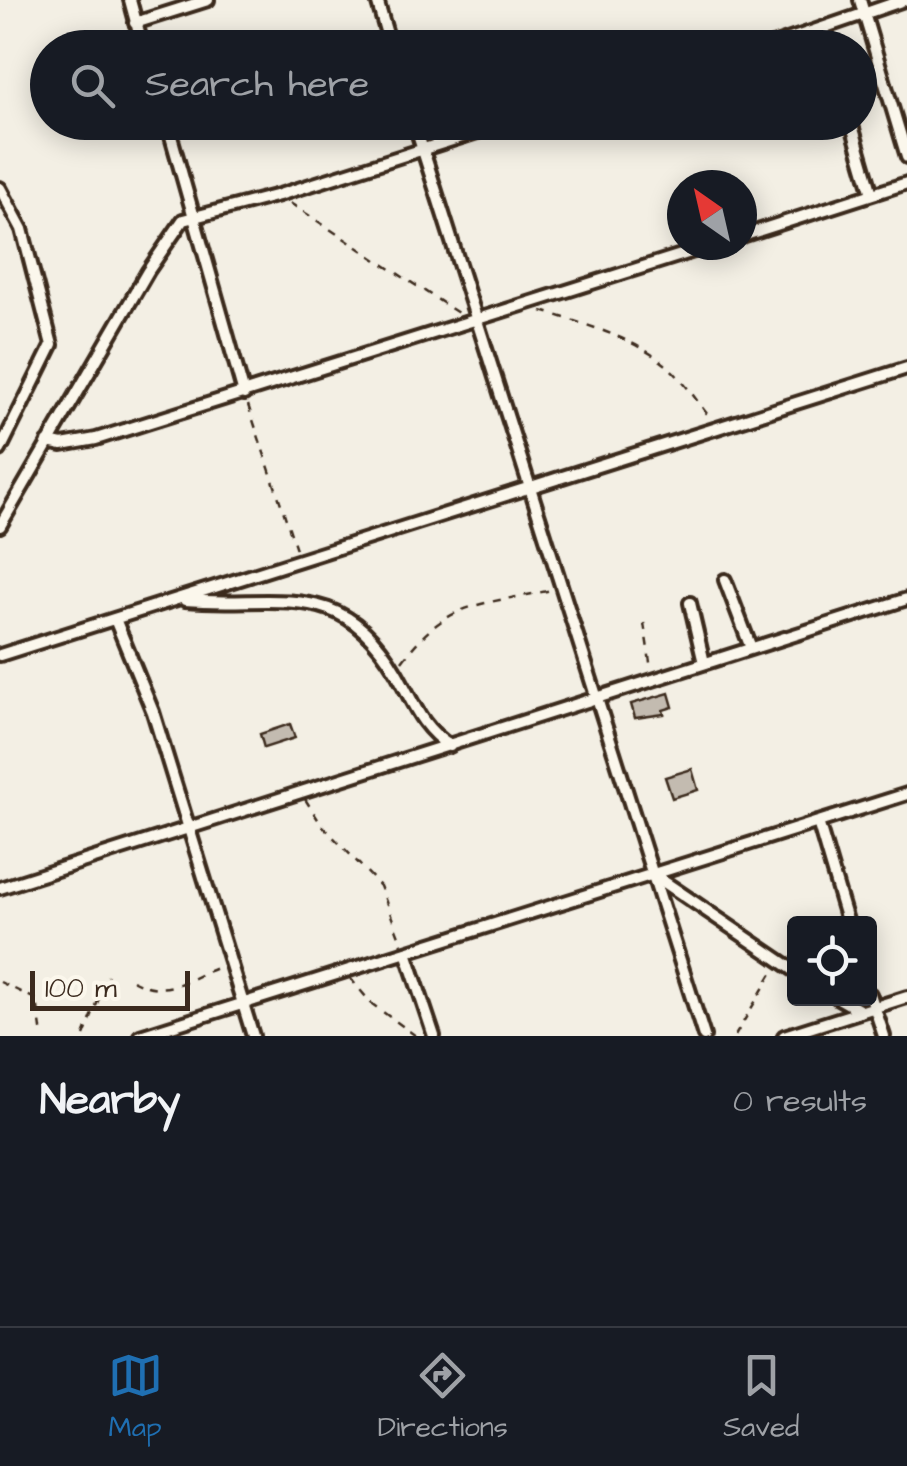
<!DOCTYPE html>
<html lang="en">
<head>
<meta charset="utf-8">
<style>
  :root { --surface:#171b24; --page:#242831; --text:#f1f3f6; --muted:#9ea1a6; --line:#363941; --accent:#1f6fb2 }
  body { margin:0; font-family:"Architects Daughter",sans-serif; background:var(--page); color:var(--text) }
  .controls { position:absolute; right:30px; bottom:30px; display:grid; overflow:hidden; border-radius:10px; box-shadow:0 5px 25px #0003 }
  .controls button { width:90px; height:90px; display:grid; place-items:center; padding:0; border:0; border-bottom:2px solid var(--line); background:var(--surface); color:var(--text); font:50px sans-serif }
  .compass { position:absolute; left:667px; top:170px; width:90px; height:90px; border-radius:50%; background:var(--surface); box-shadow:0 5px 25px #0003; rotate:326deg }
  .scale { position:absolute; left:30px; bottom:25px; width:160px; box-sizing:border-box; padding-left:10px; border:5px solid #3b2a1e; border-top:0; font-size:28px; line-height:35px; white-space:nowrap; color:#3b2a1e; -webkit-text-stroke:8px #fbf7ec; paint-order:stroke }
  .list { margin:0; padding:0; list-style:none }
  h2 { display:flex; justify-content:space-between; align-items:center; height:130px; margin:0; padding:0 40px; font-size:42px }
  h2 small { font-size:32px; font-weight:400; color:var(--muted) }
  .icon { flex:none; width:55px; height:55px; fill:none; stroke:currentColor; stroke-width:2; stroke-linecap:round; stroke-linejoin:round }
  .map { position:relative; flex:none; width:907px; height:1036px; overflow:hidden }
  .search { position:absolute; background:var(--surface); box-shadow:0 5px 25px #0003; left:30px; right:30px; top:30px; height:110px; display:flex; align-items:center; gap:25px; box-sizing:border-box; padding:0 35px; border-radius:55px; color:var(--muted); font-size:38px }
  .sheet { height:290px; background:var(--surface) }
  nav { display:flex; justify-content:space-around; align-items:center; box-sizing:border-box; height:140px; border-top:2px solid var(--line); background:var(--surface); font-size:28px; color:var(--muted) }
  nav a { display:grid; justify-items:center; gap:5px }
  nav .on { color:var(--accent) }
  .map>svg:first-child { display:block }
  .building { fill:#c3bbb0; stroke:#3b2a1e; stroke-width:2.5 }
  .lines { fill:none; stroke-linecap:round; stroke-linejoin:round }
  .street-casing { stroke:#3b2a1e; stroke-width:18 }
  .path { stroke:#3b2a1e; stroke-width:2.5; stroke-dasharray:8 8; stroke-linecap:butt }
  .street { stroke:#fbf7ec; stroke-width:10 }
</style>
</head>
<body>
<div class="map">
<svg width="907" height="1036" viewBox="0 0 907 1036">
  <rect width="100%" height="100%" fill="#f3efe4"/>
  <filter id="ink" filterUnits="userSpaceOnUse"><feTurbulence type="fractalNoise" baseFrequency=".01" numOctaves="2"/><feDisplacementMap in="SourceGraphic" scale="20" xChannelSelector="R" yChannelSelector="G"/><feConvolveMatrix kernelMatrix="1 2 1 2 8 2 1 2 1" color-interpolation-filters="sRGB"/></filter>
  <g filter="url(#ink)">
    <path class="building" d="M669,693L673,707L663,710L664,714L635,718L631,704Z
      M290,724L295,738L264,748L260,734Z
      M692,769L698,790L672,798L665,777Z"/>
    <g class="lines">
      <defs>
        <path id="street" d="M130,0L143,48
          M377,0L391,48
          M860,0L907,157
          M135,23L208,0
          M823,30L828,48
          M764,48L904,0
          M167,122L244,394
          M414,122L704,1036
          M851,122L872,194
          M0,188L22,229L52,345L0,450
          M742,236L907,183
          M48,442L62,445L96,439L713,245
          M0,526L148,271L183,220L279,195L509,122
          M725,580L751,648
          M185,600C277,608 340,576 396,672C413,701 420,727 450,746
          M690,603L704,663
          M115,619L153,712L253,1036
          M0,655L907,368
          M818,822L848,924
          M654,875L794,970
          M0,888L907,599
          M406,952L434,1036
          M870,994L884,1036
          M838,998L861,1011
          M140,1036L907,794
          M784,1036L907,997"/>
      </defs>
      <use href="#street" class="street-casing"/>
      <path class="path" d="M290,203L458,313
        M542,311C581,323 632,337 665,364C683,379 696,400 711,419
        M248,405L296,549
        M644,623L651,669
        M402,661C449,598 482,606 551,590
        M305,799L321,824L380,886L402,944
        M350,978L372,1004L416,1036
        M132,980C168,999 187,978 220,967
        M0,982L37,1000L42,1036
        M84,1036L108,976
        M735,1036L774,970"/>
      <use href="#street" class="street"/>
    </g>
  </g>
</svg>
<div class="controls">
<button><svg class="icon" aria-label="locate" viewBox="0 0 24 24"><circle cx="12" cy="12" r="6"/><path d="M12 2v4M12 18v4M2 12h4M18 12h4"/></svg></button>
</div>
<svg class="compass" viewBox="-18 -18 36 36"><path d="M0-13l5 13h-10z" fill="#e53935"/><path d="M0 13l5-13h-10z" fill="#9ea1a6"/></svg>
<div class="scale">100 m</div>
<div class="search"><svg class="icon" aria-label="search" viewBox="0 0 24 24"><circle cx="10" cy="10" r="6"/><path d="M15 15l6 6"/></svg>Search here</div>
</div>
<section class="sheet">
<h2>Nearby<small>0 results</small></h2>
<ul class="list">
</ul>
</section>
<nav>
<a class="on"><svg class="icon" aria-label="map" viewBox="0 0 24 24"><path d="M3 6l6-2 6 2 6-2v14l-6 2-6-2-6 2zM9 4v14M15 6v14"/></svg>Map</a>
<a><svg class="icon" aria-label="directions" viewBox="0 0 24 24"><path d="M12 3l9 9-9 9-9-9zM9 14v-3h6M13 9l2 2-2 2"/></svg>Directions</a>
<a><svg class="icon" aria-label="saved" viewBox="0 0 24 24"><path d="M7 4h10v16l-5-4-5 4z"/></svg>Saved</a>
</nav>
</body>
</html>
